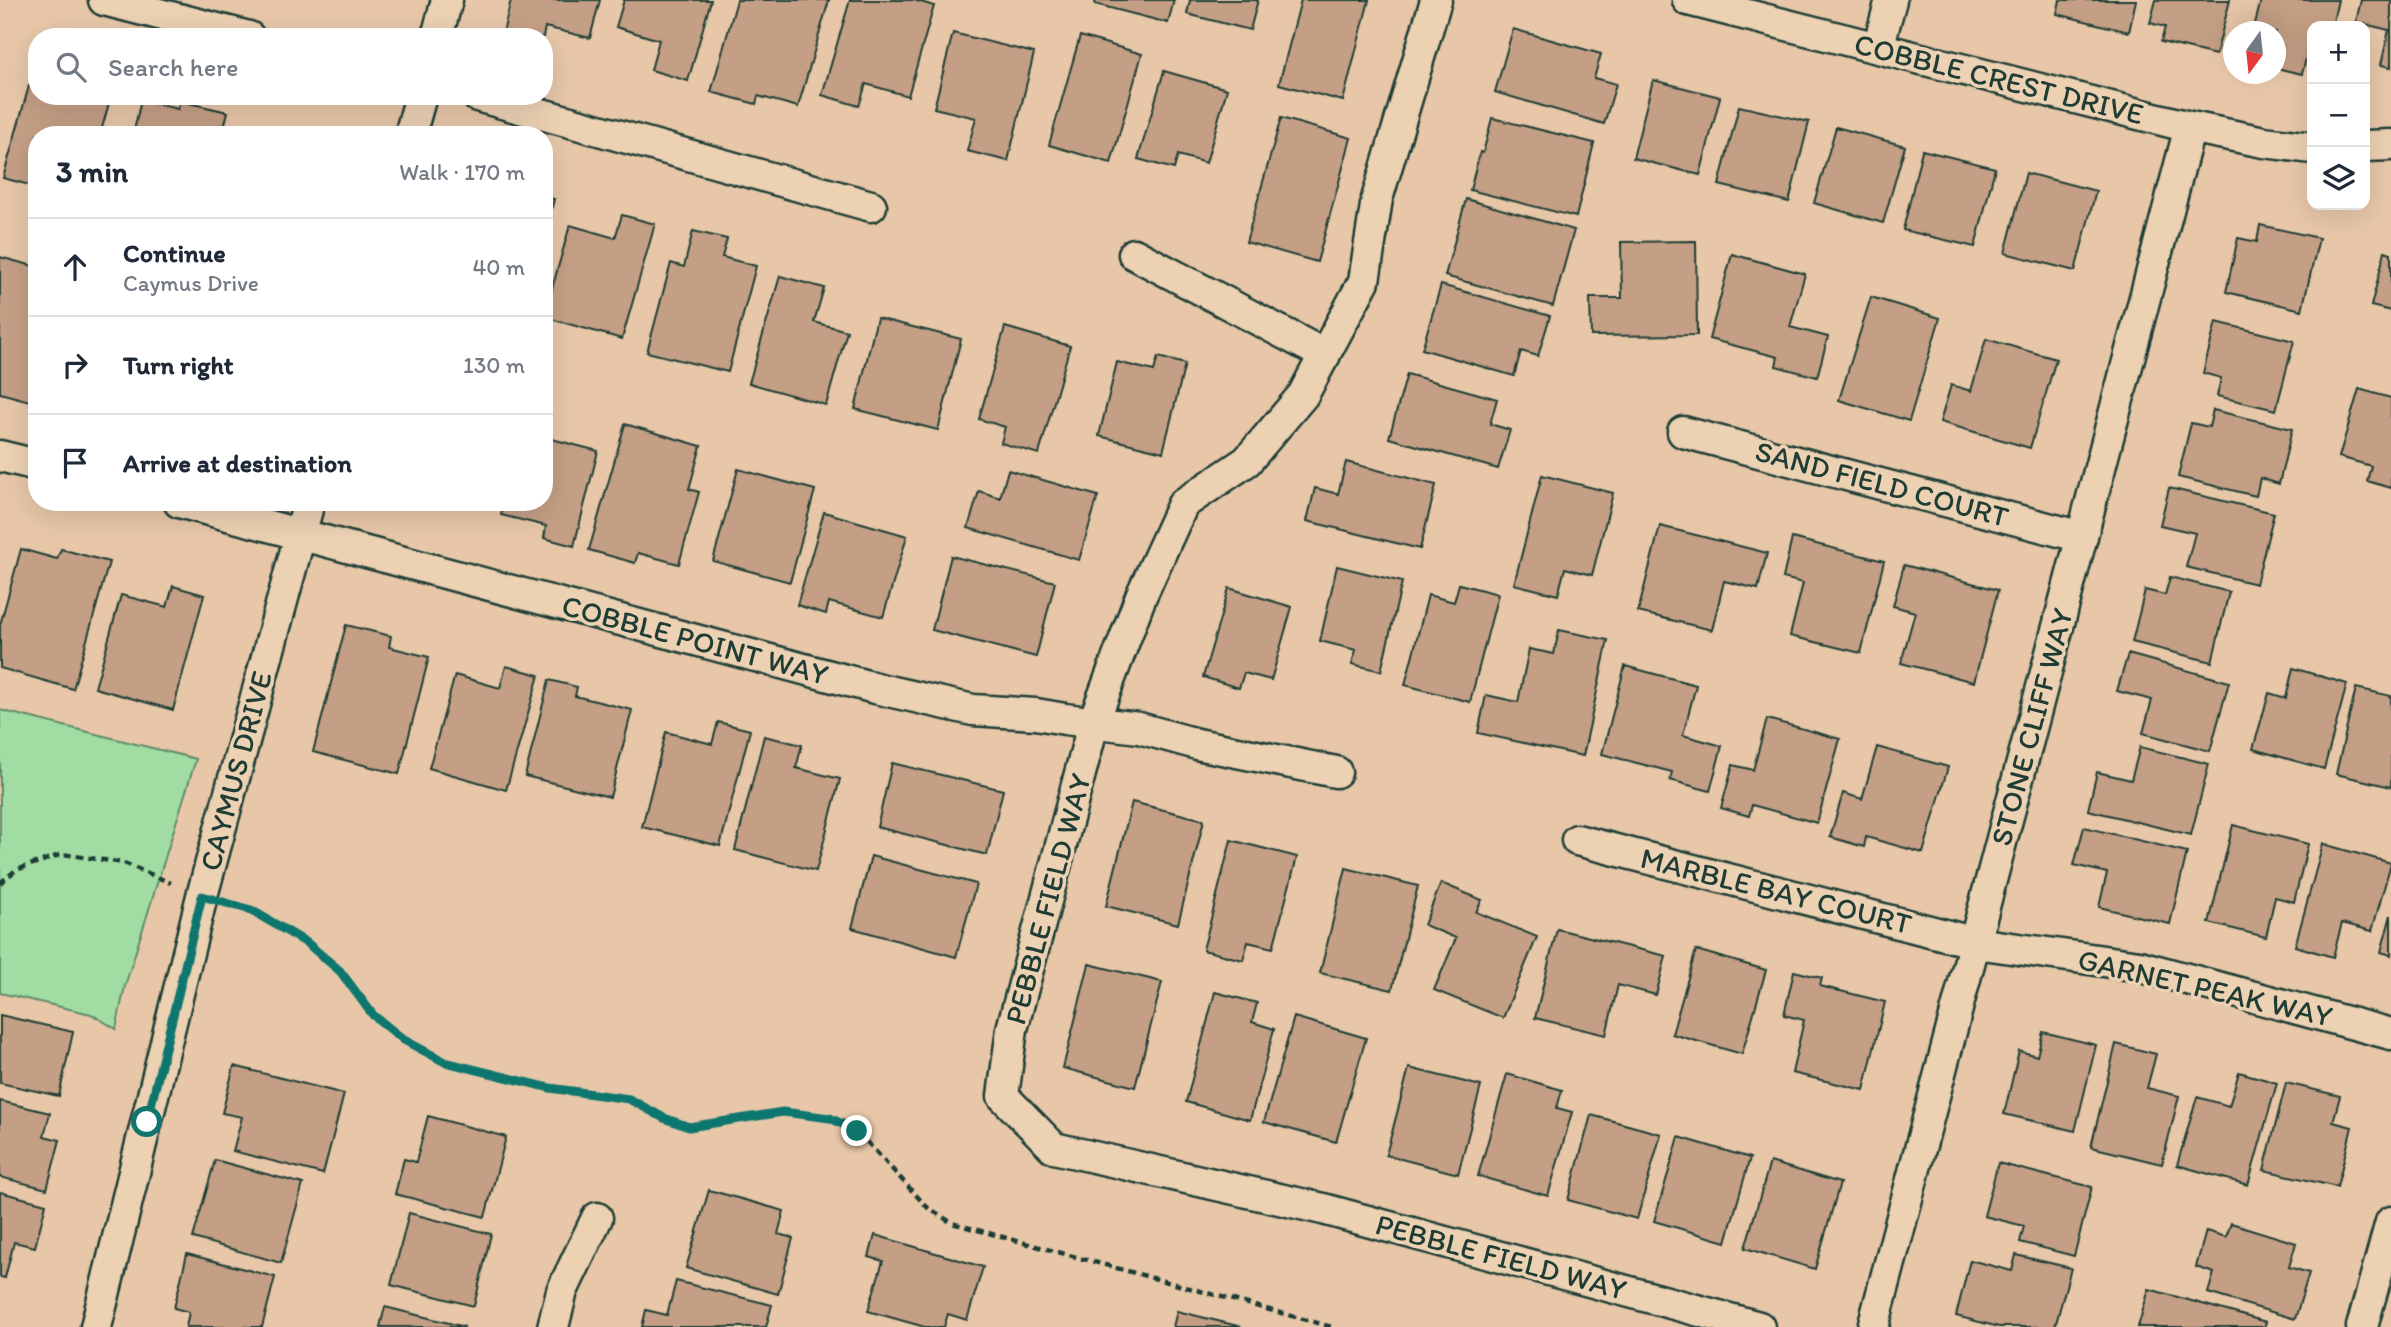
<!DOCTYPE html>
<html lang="en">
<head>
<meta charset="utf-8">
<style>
  :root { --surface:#fff; --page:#f6f6f7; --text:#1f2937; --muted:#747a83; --line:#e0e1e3 }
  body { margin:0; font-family:Itim,sans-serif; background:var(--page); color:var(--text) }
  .controls { position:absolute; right:21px; top:21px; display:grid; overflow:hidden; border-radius:14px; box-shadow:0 7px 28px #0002 }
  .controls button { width:63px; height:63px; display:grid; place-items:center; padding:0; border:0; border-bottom:2px solid var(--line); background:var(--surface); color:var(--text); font:35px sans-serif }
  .compass { position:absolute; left:2223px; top:21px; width:63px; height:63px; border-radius:50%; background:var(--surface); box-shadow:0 7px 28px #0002; rotate:195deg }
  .stop { position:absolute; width:21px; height:21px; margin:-16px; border:5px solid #0f766e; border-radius:50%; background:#fff }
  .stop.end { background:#0f766e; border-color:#fff; box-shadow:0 2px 7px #0008 }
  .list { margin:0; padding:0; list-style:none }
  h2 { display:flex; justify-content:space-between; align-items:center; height:91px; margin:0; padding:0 28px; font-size:30px }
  h2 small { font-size:23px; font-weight:400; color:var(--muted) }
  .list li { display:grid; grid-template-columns:46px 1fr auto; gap:21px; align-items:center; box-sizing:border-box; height:98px; padding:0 28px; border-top:2px solid var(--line) }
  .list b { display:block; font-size:26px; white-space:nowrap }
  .list p { margin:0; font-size:23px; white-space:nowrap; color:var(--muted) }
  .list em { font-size:23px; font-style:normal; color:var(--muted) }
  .icon { flex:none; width:38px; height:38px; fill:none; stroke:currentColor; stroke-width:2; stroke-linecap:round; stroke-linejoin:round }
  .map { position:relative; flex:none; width:2391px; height:1327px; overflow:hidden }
  .search { position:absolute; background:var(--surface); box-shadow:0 7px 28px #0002; left:28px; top:28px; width:525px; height:77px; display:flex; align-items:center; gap:18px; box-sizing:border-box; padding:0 24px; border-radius:28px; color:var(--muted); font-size:26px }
  .panel { position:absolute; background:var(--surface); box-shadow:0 7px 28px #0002; left:28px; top:126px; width:525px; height:385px; border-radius:28px }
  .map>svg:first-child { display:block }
  .green { fill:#a1dca2; stroke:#608c6b; stroke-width:2 }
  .building { fill:#c59f85; stroke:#1f3d34; stroke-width:2 }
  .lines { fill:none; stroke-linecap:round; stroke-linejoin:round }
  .minor-casing { stroke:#1f3d34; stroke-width:35 }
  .path { stroke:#1f3d34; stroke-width:4.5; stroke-dasharray:7 5; stroke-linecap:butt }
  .minor { stroke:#ecd1b3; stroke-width:30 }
  .route { stroke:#0f766e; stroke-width:9 }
  .labels { text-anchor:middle; stroke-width:7; stroke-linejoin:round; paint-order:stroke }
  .street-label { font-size:30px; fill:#1f3d34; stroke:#ecd1b3 }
</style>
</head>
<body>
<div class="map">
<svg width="2391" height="1327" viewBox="0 0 2391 1327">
  <rect width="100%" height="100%" fill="#e8c7a9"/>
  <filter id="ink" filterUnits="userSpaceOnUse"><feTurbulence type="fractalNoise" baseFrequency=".0143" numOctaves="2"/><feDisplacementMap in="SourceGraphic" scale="14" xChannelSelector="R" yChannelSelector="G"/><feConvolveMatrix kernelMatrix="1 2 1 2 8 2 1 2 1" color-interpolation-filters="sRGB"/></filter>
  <g filter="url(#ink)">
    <path class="green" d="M0,710L196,759L125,986L116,1029L91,1014L0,993Z"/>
    <path class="building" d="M511,0H600L590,38L545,27L543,37H502Z
      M624,0H711L688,81L651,70L659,40L616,27Z
      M737,0H829L798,107L758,96L756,104L711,92Z
      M850,0H914L934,6L908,96L866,84L859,106L822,95Z
      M1096,0H1174L1168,23L1095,4Z
      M1190,0H1258L1250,30L1187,14Z
      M1301,0H1369L1343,101L1279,84Z
      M2060,0H2136L2129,32L2057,14Z
      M2156,0H2230L2216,55L2161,42L2165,27L2150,23Z
      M2261,0H2338L2332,26H2312V35L2302,74L2276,68V32H2253Z
      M2361,0H2391V67L2381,65L2389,30L2356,22Z
      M1513,29L1601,54L1594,78L1616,84L1604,124L1495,92Z
      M953,33L1034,53L1008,161L967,151L976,118L934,108Z
      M1080,36L1142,54L1111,163L1049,145Z
      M1164,71L1227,89L1206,163L1178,155L1174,169L1138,159Z
      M1653,80L1720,97L1700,175L1633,158Z
      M29,86L37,88V96H66L74,98V96H111L100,135H37V187L3,178Z
      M141,100L178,109L180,101L228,112L222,135H133Z
      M1739,106L1809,122L1789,202L1719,185Z
      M1281,118L1351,138L1317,262L1246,242Z
      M1492,118L1594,143L1576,217L1470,190L1480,152L1483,153Z
      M1836,127L1905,146L1883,223L1814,203Z
      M1922,150L1995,168L1975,247L1903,230Z
      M2026,173L2096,191L2075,271L2005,253Z
      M544,197L554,199L544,238Z
      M1466,199L1574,230L1553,306L1445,276Z
      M622,215L655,224L622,339L544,317L570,225L615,238Z
      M2260,225L2319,238L2302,310L2226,292L2238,238L2257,242Z
      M693,231L727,239L722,257L756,266L728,372L647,352L671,263L684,267Z
      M1696,241L1697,335L1591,336L1590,298H1622L1621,242Z
      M2385,251L2391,253V311L2371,306Z
      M1732,254L1805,274L1790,327L1828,337L1817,377L1776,366L1778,357L1709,339Z
      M0,257L37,267V403L0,393Z
      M780,276L824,288L814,322L847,331L826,405L749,383Z
      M1441,285L1550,316L1538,356L1521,351L1514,376L1422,349Z
      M1871,297L1940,318L1909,421L1839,400Z
      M877,318L961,339L938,430L855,409Z
      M2216,322L2294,341L2276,410L2217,396L2221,378L2203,373Z
      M1005,327L1070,346L1039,454L1001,443L1005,427L979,419Z
      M1986,339L2056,359L2030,448L1940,422L1951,385L1971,391Z
      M1158,357L1185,364L1163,452L1099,436L1117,362L1154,371Z
      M1407,374L1497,399L1490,424L1510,430L1498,469L1389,438Z
      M2359,389L2391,398V488L2367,481L2371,466L2339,457Z
      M2213,410L2292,429L2279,484L2260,478L2256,496L2178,477L2191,423L2209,427Z
      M625,424L701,446L689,489L699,492L679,564L638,553L635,563L589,550Z
      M544,437L598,451L574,546L544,538L546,526L501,515L504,502H544Z
      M1346,462L1436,485L1420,549L1307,521L1315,488L1338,494Z
      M738,469L815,490L790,582L713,561Z
      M1008,470L1098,496L1079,560L968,528L979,491L1000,498Z
      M1542,475L1613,493L1592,575L1565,568L1558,595L1514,584Z
      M2169,488L2274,513L2256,584L2186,567L2195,533L2160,525Z
      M824,512L907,536L883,617L829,602L826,614L797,605Z
      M1660,526L1767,553L1758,589L1724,581L1712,630L1638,612Z
      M1792,538L1884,561L1861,653L1790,636L1803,583L1783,578Z
      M21,549L57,559L61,549L109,562L73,689L0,668V625Z
      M951,556L1055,582L1036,657L932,630Z
      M1904,565L1998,590L1974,682L1901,663L1915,612L1893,606Z
      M1337,566L1402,582L1381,671L1352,664L1356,650L1320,641Z
      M2170,577L2229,592L2212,662L2132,642L2145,590L2165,595Z
      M1459,584L1498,594L1470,702L1405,685L1428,595L1454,602Z
      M173,586L204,595L173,710L95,688L121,595L167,607Z
      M1229,588L1292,607L1271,680L1244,673L1239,688L1203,677Z
      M346,625L391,636L389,647L429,657L399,774L313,752Z
      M1559,630L1608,640L1583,756L1478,733L1486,695L1518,702L1529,649L1554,654Z
      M2128,654L2229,682L2210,751L2143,733L2152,700L2117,691Z
      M506,666L539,675L506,790L429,768L455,675L500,688Z
      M1625,666L1696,685L1683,735L1722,746L1710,791L1670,780L1672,772L1602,754Z
      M2293,668L2347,684L2324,769L2253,749L2269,693L2286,698Z
      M549,680L577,687L575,696L632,710L610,797L525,776Z
      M2356,688L2391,696V787L2336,774Z
      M1767,719L1840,739L1817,823L1752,805L1749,816L1721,808L1733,765L1753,770Z
      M718,722L750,730L720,846L642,827L666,732L712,744Z
      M764,736L802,745L796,768L840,779L816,871L735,850Z
      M1877,747L1948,767L1923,853L1866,837L1864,847L1830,837L1843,793L1862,799Z
      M2140,747L2209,764L2191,835L2088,810L2097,772L2131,780Z
      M892,763L1003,790L987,855L877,827Z
      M1132,802L1204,820L1178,924L1106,906Z
      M2233,825L2308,844L2294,902L2275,897L2266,937L2209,923Z
      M2084,827L2187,852L2170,924L2099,907L2107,873L2074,865Z
      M1231,840L1297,857L1273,948L1248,942L1243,960L1203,950Z
      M2323,844L2391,863L2372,931L2342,923L2333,957L2295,946Z
      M871,856L976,884L956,957L852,928Z
      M1346,868L1418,886L1392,990L1320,973Z
      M1441,883L1482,900L1476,912L1537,937L1503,1018L1434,990L1456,938L1424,925Z
      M2391,915V955L2381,952Z
      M1557,929L1666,956L1656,995L1618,985L1606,1035L1535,1018Z
      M1696,950L1766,970L1742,1054L1672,1034Z
      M1089,964L1162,982L1135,1087L1063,1068Z
      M1794,971L1822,978L1820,986L1885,1002L1864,1090L1792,1073L1804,1020L1784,1015Z
      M1215,992L1257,1003L1252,1022L1274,1029L1250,1120L1186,1102Z
      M0,1015L73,1032L59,1096L0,1083Z
      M1294,1017L1366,1038L1336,1142L1264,1122Z
      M2043,1032L2096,1045L2075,1131L2004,1114L2019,1051L2037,1056Z
      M2116,1044L2156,1054L2147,1088L2179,1096L2162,1164L2091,1147Z
      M234,1066L344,1094L323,1174L233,1151L242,1117L222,1113Z
      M1409,1068L1481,1086L1458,1174L1386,1155Z
      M2239,1072L2277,1083L2248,1185L2177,1165L2197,1097L2229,1106Z
      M1507,1074L1562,1090L1557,1108L1572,1112L1548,1196L1478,1176Z
      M2286,1083L2340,1096L2333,1122L2352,1127L2337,1187L2264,1170Z
      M0,1101L50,1113L44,1136L60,1140L47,1189L0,1177Z
      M1591,1115L1661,1134L1637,1219L1568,1200Z
      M428,1116L506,1137L485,1217L395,1194L404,1159L416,1162Z
      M1679,1137L1750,1158L1726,1242L1654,1221Z
      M215,1160L303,1184L281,1263L193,1238Z
      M1770,1162L1840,1183L1815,1269L1745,1248Z
      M1998,1163L2092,1187L2074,1256L2020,1242L2024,1226L1984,1216Z
      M709,1190L784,1211L778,1234L793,1238L778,1294L686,1268Z
      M0,1192L46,1204L35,1247L14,1242L5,1278L0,1277Z
      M409,1213L491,1234L474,1306L391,1285Z
      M2231,1223L2296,1243L2289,1267L2309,1273L2295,1319L2208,1293L2214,1273L2196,1267L2206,1231L2226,1237Z
      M875,1235L983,1267L967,1320L948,1314L944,1327H925L868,1311L883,1261L869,1257Z
      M187,1254L275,1277L262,1327H186L189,1312L174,1308Z
      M2016,1255L2071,1268L2055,1327H1999L1956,1316L1970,1260L2012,1271Z
      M676,1281L772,1305L766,1327H642L646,1310L667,1315Z
      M2149,1289L2266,1322L2264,1327H2138Z
      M385,1307L465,1327H380Z
      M1177,1311L1242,1327H1173Z"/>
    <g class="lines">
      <defs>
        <path id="minor" d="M104,0L249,37
          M1436,0L1377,199L1364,281L1303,395L1247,461L1183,504L1141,596L1094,721L1012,1029L1003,1096L1054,1148L1323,1209L1759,1327
          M1688,0L2190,127L2264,142L2312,148
          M437,37L447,0
          M1878,48L1891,0
          M477,96L871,206
          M410,135L421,96
          M2365,146L2391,145
          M1134,254L1325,355
          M1683,432L2082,537
          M0,456L37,465
          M179,502L875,688L973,710L1036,714L1065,719L1139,728L1197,744L1336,772
          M1577,840L1976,943L2139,966L2391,1034
          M96,1327L202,896L309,502
          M553,1327L562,1291L597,1218
          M1873,1327L2190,127
          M2362,1327L2391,1222"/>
      </defs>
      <use href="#minor" class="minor-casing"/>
      <path class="path" d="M0,883L16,870L62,854L124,863L171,883
        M235,905L251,910L307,943L340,971L373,1015L404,1040L445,1062L550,1088L629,1099L664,1118L689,1127L783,1112L830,1118L857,1131L927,1207L952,1223L1332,1327"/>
      <use href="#minor" class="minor"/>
    </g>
  </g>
  <g class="lines" filter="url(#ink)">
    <path class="route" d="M147,1122L202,896L251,910L307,943L340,971L373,1015L404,1040L445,1062L550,1088L629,1099L664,1118L689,1127L783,1112L830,1118L857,1131"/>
  </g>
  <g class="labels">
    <g class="street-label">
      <text transform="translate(1999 79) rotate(14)" y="10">COBBLE CREST DRIVE</text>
      <text transform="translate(1882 484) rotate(15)" y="10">SAND FIELD COURT</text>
      <text transform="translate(695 640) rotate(15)" y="10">COBBLE POINT WAY</text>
      <text transform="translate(2032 727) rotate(-75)" y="10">STONE CLIFF WAY</text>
      <text transform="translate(236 771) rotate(-75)" y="10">CAYMUS DRIVE</text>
      <text transform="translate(1776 891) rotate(14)" y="10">MARBLE BAY COURT</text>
      <text transform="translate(1048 899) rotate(-75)" y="10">PEBBLE FIELD WAY</text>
      <text transform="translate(2205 988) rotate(13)" y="10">GARNET PEAK WAY</text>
      <text transform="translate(1501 1257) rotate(15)" y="10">PEBBLE FIELD WAY</text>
    </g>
  </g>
</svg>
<div class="controls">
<button>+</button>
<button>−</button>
<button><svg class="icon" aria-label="layers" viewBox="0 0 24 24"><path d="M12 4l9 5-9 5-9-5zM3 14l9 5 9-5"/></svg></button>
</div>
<svg class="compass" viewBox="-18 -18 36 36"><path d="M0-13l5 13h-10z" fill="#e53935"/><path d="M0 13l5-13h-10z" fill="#747a83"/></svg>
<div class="stop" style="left:147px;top:1122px"></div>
<div class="stop end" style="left:857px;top:1131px"></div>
<div class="search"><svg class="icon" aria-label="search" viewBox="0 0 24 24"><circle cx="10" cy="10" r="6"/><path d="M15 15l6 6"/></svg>Search here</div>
<section class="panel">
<h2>3 min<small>Walk · 170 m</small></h2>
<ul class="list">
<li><svg class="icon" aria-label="ahead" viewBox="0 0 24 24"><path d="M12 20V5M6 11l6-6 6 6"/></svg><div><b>Continue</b><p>Caymus Drive</p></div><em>40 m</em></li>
<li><svg class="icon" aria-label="right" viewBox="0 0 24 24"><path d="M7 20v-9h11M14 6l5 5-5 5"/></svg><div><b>Turn right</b></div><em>130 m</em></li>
<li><svg class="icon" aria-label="arrive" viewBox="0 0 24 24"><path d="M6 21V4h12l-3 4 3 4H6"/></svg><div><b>Arrive at destination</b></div></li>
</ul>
</section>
</div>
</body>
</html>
